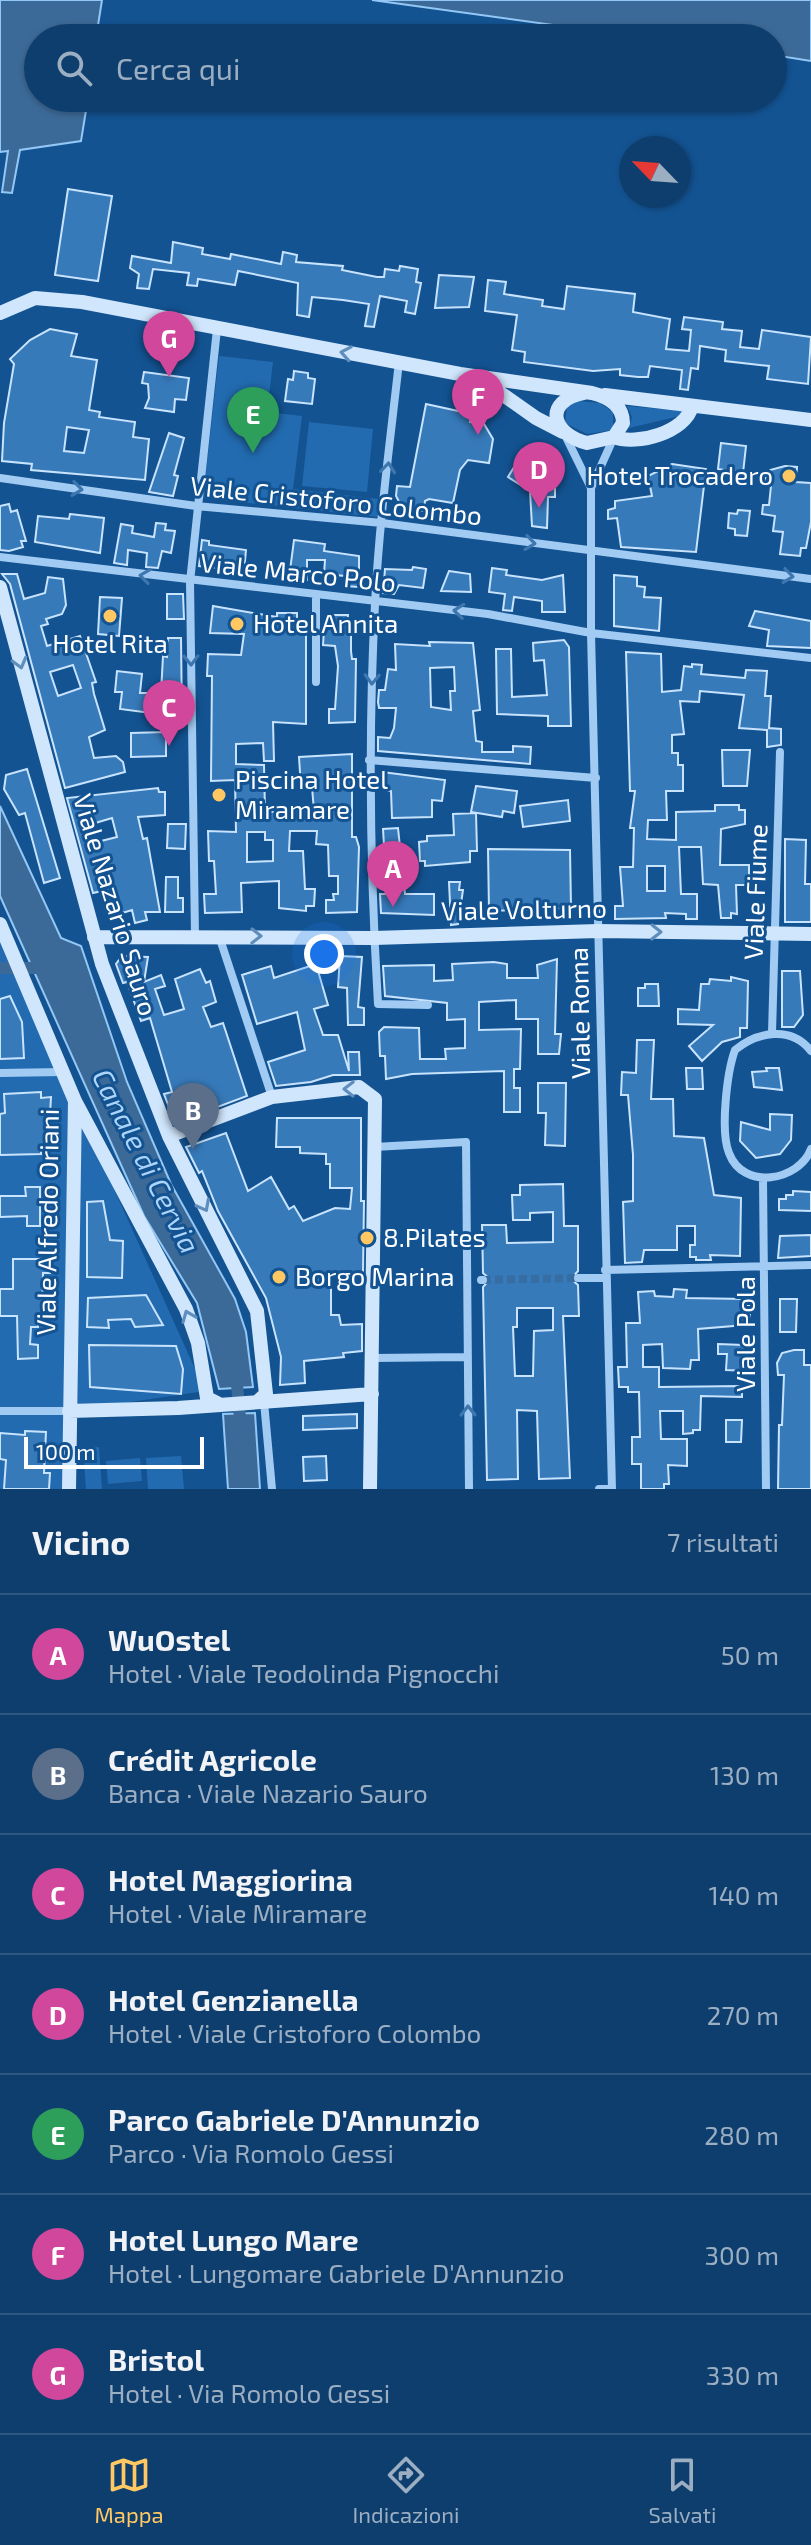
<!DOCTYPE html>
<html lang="it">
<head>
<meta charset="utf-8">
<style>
  :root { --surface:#0e3e6e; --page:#174573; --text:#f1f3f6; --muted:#9baec2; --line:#2e5781; --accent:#ffc862 }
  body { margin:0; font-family:"Exo 2",sans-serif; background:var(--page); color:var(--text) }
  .compass { position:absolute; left:619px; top:136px; width:72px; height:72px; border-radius:50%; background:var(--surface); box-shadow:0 2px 6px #0004; rotate:295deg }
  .scale { position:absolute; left:24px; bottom:20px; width:180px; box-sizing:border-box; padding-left:8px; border:4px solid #fff; border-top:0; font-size:22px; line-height:28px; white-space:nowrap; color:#fff; -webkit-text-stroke:6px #135392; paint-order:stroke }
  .you { position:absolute; left:324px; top:954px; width:28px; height:28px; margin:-20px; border:6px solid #fff; border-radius:50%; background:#1a73e8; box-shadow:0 0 0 12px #1a73e833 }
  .badge { display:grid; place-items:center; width:52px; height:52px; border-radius:50%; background:var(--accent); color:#fff; font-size:26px; font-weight:700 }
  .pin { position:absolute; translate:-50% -66px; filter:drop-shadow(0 2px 4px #0008) }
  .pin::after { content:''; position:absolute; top:42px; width:28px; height:24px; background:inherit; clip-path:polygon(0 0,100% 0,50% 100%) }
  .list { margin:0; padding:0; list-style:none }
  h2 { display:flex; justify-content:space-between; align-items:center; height:104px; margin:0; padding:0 32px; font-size:34px }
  h2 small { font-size:26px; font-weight:400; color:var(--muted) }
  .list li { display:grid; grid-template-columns:52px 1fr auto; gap:24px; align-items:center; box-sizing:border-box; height:120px; padding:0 32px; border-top:2px solid var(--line) }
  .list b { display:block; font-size:30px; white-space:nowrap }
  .list p { margin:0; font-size:26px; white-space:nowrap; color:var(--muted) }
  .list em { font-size:26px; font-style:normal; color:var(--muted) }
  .icon { flex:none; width:44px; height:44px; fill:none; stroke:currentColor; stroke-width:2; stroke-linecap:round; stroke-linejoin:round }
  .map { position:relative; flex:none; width:811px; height:1489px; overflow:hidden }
  .search { position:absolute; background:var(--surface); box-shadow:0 2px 6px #0004; left:24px; right:24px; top:24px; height:88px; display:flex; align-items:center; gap:20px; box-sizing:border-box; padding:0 28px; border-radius:44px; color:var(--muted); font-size:30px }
  .sheet { height:944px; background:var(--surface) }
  nav { display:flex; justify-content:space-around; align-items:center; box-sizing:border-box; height:112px; border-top:2px solid var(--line); background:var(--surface); font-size:22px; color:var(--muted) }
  nav a { display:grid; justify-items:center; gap:4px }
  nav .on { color:var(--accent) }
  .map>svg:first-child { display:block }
  .green { fill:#226bb0 }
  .water { fill:#3c6a98; stroke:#93c7f5; stroke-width:2 }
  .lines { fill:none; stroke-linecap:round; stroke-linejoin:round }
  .canal { stroke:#3c6a98; stroke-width:12 }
  .building { fill:#377aba; stroke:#c8e3fd; stroke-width:2; fill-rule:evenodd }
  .street-tunnel { stroke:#366da2; stroke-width:8; stroke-dasharray:8 4; stroke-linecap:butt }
  .street { stroke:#a1cbf2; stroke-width:8 }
  .secondary { stroke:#d0e6fc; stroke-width:14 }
  .oneway { stroke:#5f8ebc }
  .oneway2 { stroke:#3e77af }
  .poi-dot { fill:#ffc862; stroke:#135392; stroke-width:3 }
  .labels { text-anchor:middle; stroke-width:6; stroke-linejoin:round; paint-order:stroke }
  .poi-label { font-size:26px; fill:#fff; stroke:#135392; text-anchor:start }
  .street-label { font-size:26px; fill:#fff; stroke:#135392 }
  .water-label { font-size:28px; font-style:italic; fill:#add4f9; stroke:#135392 }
</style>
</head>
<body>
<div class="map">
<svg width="811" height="1489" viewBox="0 0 811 1489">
  <rect width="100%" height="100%" fill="#135392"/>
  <path class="green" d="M219,356L273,362L267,412L302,416L293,489L379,499L377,517L203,498Z
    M578,401L600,403L613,412V430L587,434L565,423L567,406Z
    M627,406L684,411V415L629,428L632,417Z
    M309,422L373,429L367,492L302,486Z
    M0,936L205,1391L70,1411V1489H0Z
    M99,1447L102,1489H86L83,1448Z
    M181,1456L184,1489H148L146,1458Z
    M140,1458L142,1481L108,1484L106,1461Z"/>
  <path class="water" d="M0,0H102L96,38H38V98H88L81,141L20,150L12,193L2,192L8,151L0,152Z
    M372,0H811V61L773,55V38H647Z
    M0,806L61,938L81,946L127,1082L171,1184L235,1299L246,1332L253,1387L219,1389L197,1303L144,1216L0,896Z
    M255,1413L260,1489H228L223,1414Z"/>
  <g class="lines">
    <path class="canal" d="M0,968H49
      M236,1373L241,1430"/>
  </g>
  <path class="building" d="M68,189L112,196L98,281L55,275Z
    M173,242L203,248L202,254L230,259L231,254L281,264L283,252L297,255L296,262L343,266L342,270L377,277H384L385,269L399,271L400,266L418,269L416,282L421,283L415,314L405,312L407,301L380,296L374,327L365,326L369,304L343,300L312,297L309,317L297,315L298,283L238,271L235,285L198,279L197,286L187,285L189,273L153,269L149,289L137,288L139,274L130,268L132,256L171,263Z
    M439,275L474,277L469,307L435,308Z
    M488,280L506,282L504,294L543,300L542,306L564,309L567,286L635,294L633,312L670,319L666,349L689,351L691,330L682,329L684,317L723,322L722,329L742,331L740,347L759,349L762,330L811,337L808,384L767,379L769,366L725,361L726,350L700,346L698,369L691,368L688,390L680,389L682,370L650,366L648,377H638L620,375V369L593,371L524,362L525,352L512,350L517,315L485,311Z
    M50,329L77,334L71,356L97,360L89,410L100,412L99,417L135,422L133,437L149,439L145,480L31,470L32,464L2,461L4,423L14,364L10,359L30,340ZM67,427L89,430L84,453L64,451Z
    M294,371L308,373V378L315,379L312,404L285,401L288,379L293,380Z
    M144,372L189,378L186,400L175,399L174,412L145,408L149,398L148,384L142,383Z
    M426,404L472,414L470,422L484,424L493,439L489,463L468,460L460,470L453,503L429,499L425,501L424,511L403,509L396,496L397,486L410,487Z
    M169,433L184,438L174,475L178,476L173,496L149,492Z
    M721,443L746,446L743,473L718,469Z
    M519,459L555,480V497H548L547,528L532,526L530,491L508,477Z
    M672,464L706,469L696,552L621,547L617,518L608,519V510L615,508V501L652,496L648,476Z
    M785,466L797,467L796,482L811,483V522L806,548H801L800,556L780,554L783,532L773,531L775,516L762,514L763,505H769L771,486L764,480L770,470Z
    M9,504L11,512L17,510L26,541H21L23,547L9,551L0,550V506Z
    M738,510L750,511L747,536L735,535V529L728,528L729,513L737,514Z
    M70,514L104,518L100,553L35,542L38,516L69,519Z
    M156,523L166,524L165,530L175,531L171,553L162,551L158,568L146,567L147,553L128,550L127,565L114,563L121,524L133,526L132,533L154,537Z
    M202,540L209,541V545L246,550L244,571L199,566Z
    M294,540L325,544L324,551L359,556V587L344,586L345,576L324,574L325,560H307V580L289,578Z
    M413,567L426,569L423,588L399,585L394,594L383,593L385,569L412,570Z
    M492,568L507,570L506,575L542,580L563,575L565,612H542V601L514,597L512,611L503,610L505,594L489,592Z
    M449,571L470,574L471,592L441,591Z
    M2,574H17L24,599L45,593L48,577L63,579L66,605L62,614L46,619L48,624L41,626L47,646L80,636L96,682L92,683L94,694L105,730L89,737L94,758L116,756L123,762L125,772L65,788L10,584ZM73,665L81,688L58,696L50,672Z
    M614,575L637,577V586L645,587L644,597L661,598L659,631L614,626Z
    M167,594H183L184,619H167Z
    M100,597L122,598L119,636L98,634Z
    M213,606L277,617V613H297V619H306V724L273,722L274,761H264L263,743L236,744V764L264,765L265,812L314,811L312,787L301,788L299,757L352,754V837H356L359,847L357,912L326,913V900H334L333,894H338V876H329L328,845L316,844L317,831H290L289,851H303L305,889H315L314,906H306V911L279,908V881L241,883L242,912L205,913L204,894H216L214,861H209L208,831L236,832L235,780L211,781L212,676H207L208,654L241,655L244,634L210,633ZM247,832H265V840H273V861L247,862Z
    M755,611L811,621V648L767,646L769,630L749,626Z
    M332,615H348L347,625H351V651L352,659H356L355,722L329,723V709H335L338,666L335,646L323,645L324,629H331Z
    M168,638H181L182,717L120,709L122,692H115L117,671L142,674L140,693H161L163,656L167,657Z
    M564,640L569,647L571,726H548V716L497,714L496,649H511L512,697L547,695L544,660L534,661L533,643Z
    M429,642L473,643L480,710L473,711L476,741L482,742V752H513V746L531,747L530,764L378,751V737L390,738L394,728L396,708H379L378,702L379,690H385L388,669L396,670L395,644L430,646ZM454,667L455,691H450L451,710L431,707L430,668Z
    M626,652L661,654L662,692L681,690L684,666L692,667V664L702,665L701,674L745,678L746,670L767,671L765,696H771L769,728L781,729V745L767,747V730L739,728L744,695L700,691L699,702L680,701L684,734L672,735V753H678V765H683V791H666L667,820H648L647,839L676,840V812L715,811V805H739V810H745V824L721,829L720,865H749V885H736L737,914L731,913V918H721L718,885L703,884L701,847H679L681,894H697V919H686V914L665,913L666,918L615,919V906H623L620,867H633L634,828H630L635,791H630ZM647,866H665V891H647Z
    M166,732V756L131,757V733Z
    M722,750H750L747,786H723Z
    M27,769L60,878L44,883L25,813L19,815L4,789L6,775Z
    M382,772L445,780L442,801L432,800V817L392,818L391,791L384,790L385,784L380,783Z
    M476,786L517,791L514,813L503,811L502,817L471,812Z
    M158,788L159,792H165V815L138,817L143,839L147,838L160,912H145L147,920L135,923L132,910L109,917L102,891L93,893L67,798ZM112,818L117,837L97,842L92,824Z
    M568,800L570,821L523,827L520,806Z
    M476,813L477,851H470V862L425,866V861H420L419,842L427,841V836L454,835L453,814Z
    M168,824H186L185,849L167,848Z
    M398,828L405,894H434V915L381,913L380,894H387L383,829Z
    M785,839L806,840L805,884H811V922H785Z
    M488,849L570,850L571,908L489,911Z
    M166,877H178V898H183V912H165Z
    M449,882H460L459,890H463L458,924L451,925Z
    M122,956L148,957L144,982L161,975L165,986L155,989L164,1015L184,1009L175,979L200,969L206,983L210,981L216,1002L203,1007L211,1027L223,1023L247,1096L175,1123L164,1094L172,1092L150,1018L141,1021L127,982L123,983L116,964Z
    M340,956L362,957L358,1007L364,1008V1025H348L347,988L338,987Z
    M557,959L555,1034H561L559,1054H538V1019H516V1000L479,1002V1030L521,1029L520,1069H514V1088H520V1112H504V1071L412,1074L386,1079L385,1056H380L379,1032L384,1027L419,1028L420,1059H446L445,1049L465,1048V1019L447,1020V1003L385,996L383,966L434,965V981L453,980L452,964L494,962L507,964V978H538L537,965Z
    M316,964L328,1005L314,1009L321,1029L323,1035H338L349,1071L348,1052H359L360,1075H333L311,1082L276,1086L268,1062L305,1050L297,1012L257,1024L242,975L271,966L274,978Z
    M782,971H800L803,1015L794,1027H782Z
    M731,977L748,981L747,1028H740V1037L722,1042L702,1061L689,1046L713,1025L678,1024V1009L699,1010L701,984H709L710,979L731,981Z
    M645,984H658L659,1006H638V988H645Z
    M10,996L22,1022L24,1058L0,1059V999Z
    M637,1040H654L651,1099H673L674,1136L704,1138L714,1195L741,1198L740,1256L710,1255L711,1260H696V1257H690V1245H695V1226H677V1250H644L642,1262L625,1263L623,1202L633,1201V1155L628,1095H621L622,1072L636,1073Z
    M686,1068H702L703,1089H687Z
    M766,1068H779L782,1090L754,1087L752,1072L767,1071Z
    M538,1083H566L565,1146L545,1145L546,1113H538Z
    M41,1092V1098L51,1097L48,1150H41V1154L0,1155V1114L5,1113L4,1094Z
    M770,1114L792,1115L791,1140L780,1154L756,1158L740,1141L741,1122L770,1130Z
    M277,1118H361V1201H364L363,1272L331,1277V1315H339L341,1325L362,1324V1351L343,1353L344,1357L304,1361L305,1383L280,1385L281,1357L266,1298L218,1211L202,1171L199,1173L186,1147L226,1133L248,1191L271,1177L289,1209L294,1206L303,1221L335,1208L350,1209L352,1188H330V1164H326V1154L300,1153V1147H276Z
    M563,1184L564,1226H578V1271L571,1279L578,1285L579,1316H563L570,1478L539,1479L537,1411L517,1410L518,1479L487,1480L483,1287L490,1279L483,1273L482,1225H506L507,1243L553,1242V1212L530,1213V1220H513L512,1195H520V1185ZM517,1308H553V1330L534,1331L533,1376H515L513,1327H517Z
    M25,1187H40V1226H27V1216L0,1217V1196H26Z
    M793,1191L811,1192V1211L779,1210V1199H786V1195H793Z
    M103,1201L110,1240L123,1241L122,1278L87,1277V1202Z
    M811,1235V1256L778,1258L780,1236Z
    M13,1259H50V1273H43L42,1318H38V1327H31L30,1344L38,1345V1358L18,1359L17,1316H0V1289H13Z
    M674,1289L687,1290L686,1298L745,1299V1306H750V1319H745V1325L698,1329L699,1360H691L690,1369L663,1368L662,1344L643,1345V1367H659V1387L742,1386V1397L701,1396L700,1430H693V1433L683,1434V1411H660L661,1439H687V1466L668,1465L669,1484H664V1489H641V1464H632V1437H640L639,1392H628V1387H619L618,1367H627L626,1323H640L638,1292L654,1291L655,1296L673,1297Z
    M146,1295L163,1325L135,1327L131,1319L108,1320L109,1328L87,1327L88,1298Z
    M780,1299H797L796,1332H780Z
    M718,1344L743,1345V1352H748V1371L726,1370L727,1354H718Z
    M89,1345L176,1346L183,1369L181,1394L90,1387Z
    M794,1350H804V1365H811V1489H778L779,1425H782L784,1375H778L777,1363L782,1353Z
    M357,1414V1428L303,1430V1416Z
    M726,1420H742L741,1442H726Z
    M25,1431L46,1432L44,1473H50L49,1489H4L6,1460L0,1459V1433L25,1435Z
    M326,1456L327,1480L304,1481L303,1457Z"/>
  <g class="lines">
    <path class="street-tunnel" d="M483,1280L578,1278"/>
    <path class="street" d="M399,362C390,442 379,523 375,604C368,737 370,871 378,1004L428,1005
      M564,433L591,488V633L612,1489
      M0,478L196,506L382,523L811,579
      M591,488L614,437
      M0,557L488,614L591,633L811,658
      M316,595V682
      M369,760L596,778
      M195,936L190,582L217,329
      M219,936L272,1097
      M772,1033L780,752
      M811,1051C791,1025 757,1032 735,1050C727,1072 720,1131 729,1153C743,1191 799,1181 811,1149
      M0,1073L63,1072
      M374,1147L466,1142L469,1489
      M763,1179L766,1489
      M605,1270L811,1265
      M578,1278H605
      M481,1280H483
      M373,1358L468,1357
      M264,1402L272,1489
      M0,1411H69
      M599,1489H612"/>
    <path class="secondary" d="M0,313L35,298L82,302L460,374L592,393C608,397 623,405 623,423L614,437L587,443C551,434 543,401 584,393
      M482,380L536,418L563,432
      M605,395L811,420
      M614,437C637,446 686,432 692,406
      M0,587L102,964L169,1136L257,1311L266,1394L257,1402
      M0,924L75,1101L69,1489
      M94,937L374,938L598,931L811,934
      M75,1101L186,1309L198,1343L207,1398L221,1405
      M169,1136L272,1097L359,1087L375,1099L370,1489
      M69,1411L178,1408L372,1394"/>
  </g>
  <defs><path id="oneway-chevron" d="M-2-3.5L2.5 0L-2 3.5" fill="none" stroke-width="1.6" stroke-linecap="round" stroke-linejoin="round" transform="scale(2)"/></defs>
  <g class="oneway">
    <use href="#oneway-chevron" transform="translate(346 353) rotate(-170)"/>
    <use href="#oneway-chevron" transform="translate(20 663) rotate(75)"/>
    <use href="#oneway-chevron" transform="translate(656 932) rotate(1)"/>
    <use href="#oneway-chevron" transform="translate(256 936) rotate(1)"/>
    <use href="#oneway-chevron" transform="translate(349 1089) rotate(-179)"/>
    <use href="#oneway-chevron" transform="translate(204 1206) rotate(62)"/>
    <use href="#oneway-chevron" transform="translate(188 1316) rotate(-112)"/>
  </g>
  <g class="oneway2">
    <use href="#oneway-chevron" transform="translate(388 468) rotate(-84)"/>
    <use href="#oneway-chevron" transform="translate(77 489) rotate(8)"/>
    <use href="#oneway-chevron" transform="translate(530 543) rotate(8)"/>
    <use href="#oneway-chevron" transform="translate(145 576) rotate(-172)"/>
    <use href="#oneway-chevron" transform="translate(788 576) rotate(7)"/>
    <use href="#oneway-chevron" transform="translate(459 611) rotate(-174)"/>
    <use href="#oneway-chevron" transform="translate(191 660) rotate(89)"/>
    <use href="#oneway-chevron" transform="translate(372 679) rotate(92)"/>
    <use href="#oneway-chevron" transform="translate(468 1411) rotate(-91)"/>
  </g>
  <g class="poi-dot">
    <circle cx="789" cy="476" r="8"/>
    <circle cx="110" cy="616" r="8"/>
    <circle cx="237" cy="624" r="8"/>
    <circle cx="219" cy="795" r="8"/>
    <circle cx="367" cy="1238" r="8"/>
    <circle cx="279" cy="1277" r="8"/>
  </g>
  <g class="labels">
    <g class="poi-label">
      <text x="773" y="485" text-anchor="end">Hotel Trocadero</text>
      <text x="253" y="633">Hotel Annita</text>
      <text x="110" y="653" text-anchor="middle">Hotel Rita</text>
      <text x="235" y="789">Piscina Hotel<tspan x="235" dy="30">Miramare</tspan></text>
      <text x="383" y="1247">8.Pilates</text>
      <text x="295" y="1286">Borgo Marina</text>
    </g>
    <g class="street-label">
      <text transform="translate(336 501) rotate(6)" y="9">Viale Cristoforo Colombo</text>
      <text transform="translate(298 573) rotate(6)" y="9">Viale Marco Polo</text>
      <text transform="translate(756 892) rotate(-88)" y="9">Viale Fiume</text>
      <text transform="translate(115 905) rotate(73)" y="9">Viale Nazario Sauro</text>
      <text transform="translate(524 910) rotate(-1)" y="9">Viale Volturno</text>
      <text transform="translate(580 1013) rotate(-91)" y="9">Viale Roma</text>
      <text transform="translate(48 1222) rotate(-89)" y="9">Viale Alfredo Oriani</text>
      <text transform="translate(746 1334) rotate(-90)" y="9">Viale Pola</text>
    </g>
    <g class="water-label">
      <text transform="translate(146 1161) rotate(63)" y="10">Canale di Cervia</text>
    </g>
  </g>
</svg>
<svg class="compass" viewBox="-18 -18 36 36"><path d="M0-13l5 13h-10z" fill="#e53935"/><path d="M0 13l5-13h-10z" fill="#9baec2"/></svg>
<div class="scale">100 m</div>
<div class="you"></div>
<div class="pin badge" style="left:393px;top:907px;background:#d1479c">A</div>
<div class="pin badge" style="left:193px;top:1149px;background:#5c6f8a">B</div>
<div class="pin badge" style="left:169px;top:746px;background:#d1479c">C</div>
<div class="pin badge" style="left:539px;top:508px;background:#d1479c">D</div>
<div class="pin badge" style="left:253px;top:453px;background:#2e9e5b">E</div>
<div class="pin badge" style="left:478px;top:435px;background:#d1479c">F</div>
<div class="pin badge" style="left:169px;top:377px;background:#d1479c">G</div>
<div class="search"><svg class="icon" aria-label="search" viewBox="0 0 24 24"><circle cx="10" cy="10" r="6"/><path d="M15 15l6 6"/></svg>Cerca qui</div>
</div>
<section class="sheet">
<h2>Vicino<small>7 risultati</small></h2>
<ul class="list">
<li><span class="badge" style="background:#d1479c">A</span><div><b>WuOstel</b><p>Hotel · Viale Teodolinda Pignocchi</p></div><em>50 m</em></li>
<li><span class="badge" style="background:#5c6f8a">B</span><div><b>Crédit Agricole</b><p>Banca · Viale Nazario Sauro</p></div><em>130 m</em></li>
<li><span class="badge" style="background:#d1479c">C</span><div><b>Hotel Maggiorina</b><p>Hotel · Viale Miramare</p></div><em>140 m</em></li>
<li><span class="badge" style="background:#d1479c">D</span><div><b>Hotel Genzianella</b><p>Hotel · Viale Cristoforo Colombo</p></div><em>270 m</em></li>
<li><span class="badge" style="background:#2e9e5b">E</span><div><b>Parco Gabriele D'Annunzio</b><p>Parco · Via Romolo Gessi</p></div><em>280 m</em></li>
<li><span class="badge" style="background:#d1479c">F</span><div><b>Hotel Lungo Mare</b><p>Hotel · Lungomare Gabriele D'Annunzio</p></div><em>300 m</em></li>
<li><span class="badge" style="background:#d1479c">G</span><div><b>Bristol</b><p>Hotel · Via Romolo Gessi</p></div><em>330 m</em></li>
</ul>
</section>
<nav>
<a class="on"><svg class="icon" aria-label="map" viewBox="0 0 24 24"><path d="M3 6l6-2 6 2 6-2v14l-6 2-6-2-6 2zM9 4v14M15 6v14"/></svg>Mappa</a>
<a><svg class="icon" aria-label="directions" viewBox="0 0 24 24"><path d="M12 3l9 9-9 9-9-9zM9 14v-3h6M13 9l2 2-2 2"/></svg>Indicazioni</a>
<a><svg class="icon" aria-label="saved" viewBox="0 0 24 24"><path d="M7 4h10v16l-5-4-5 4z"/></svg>Salvati</a>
</nav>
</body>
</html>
